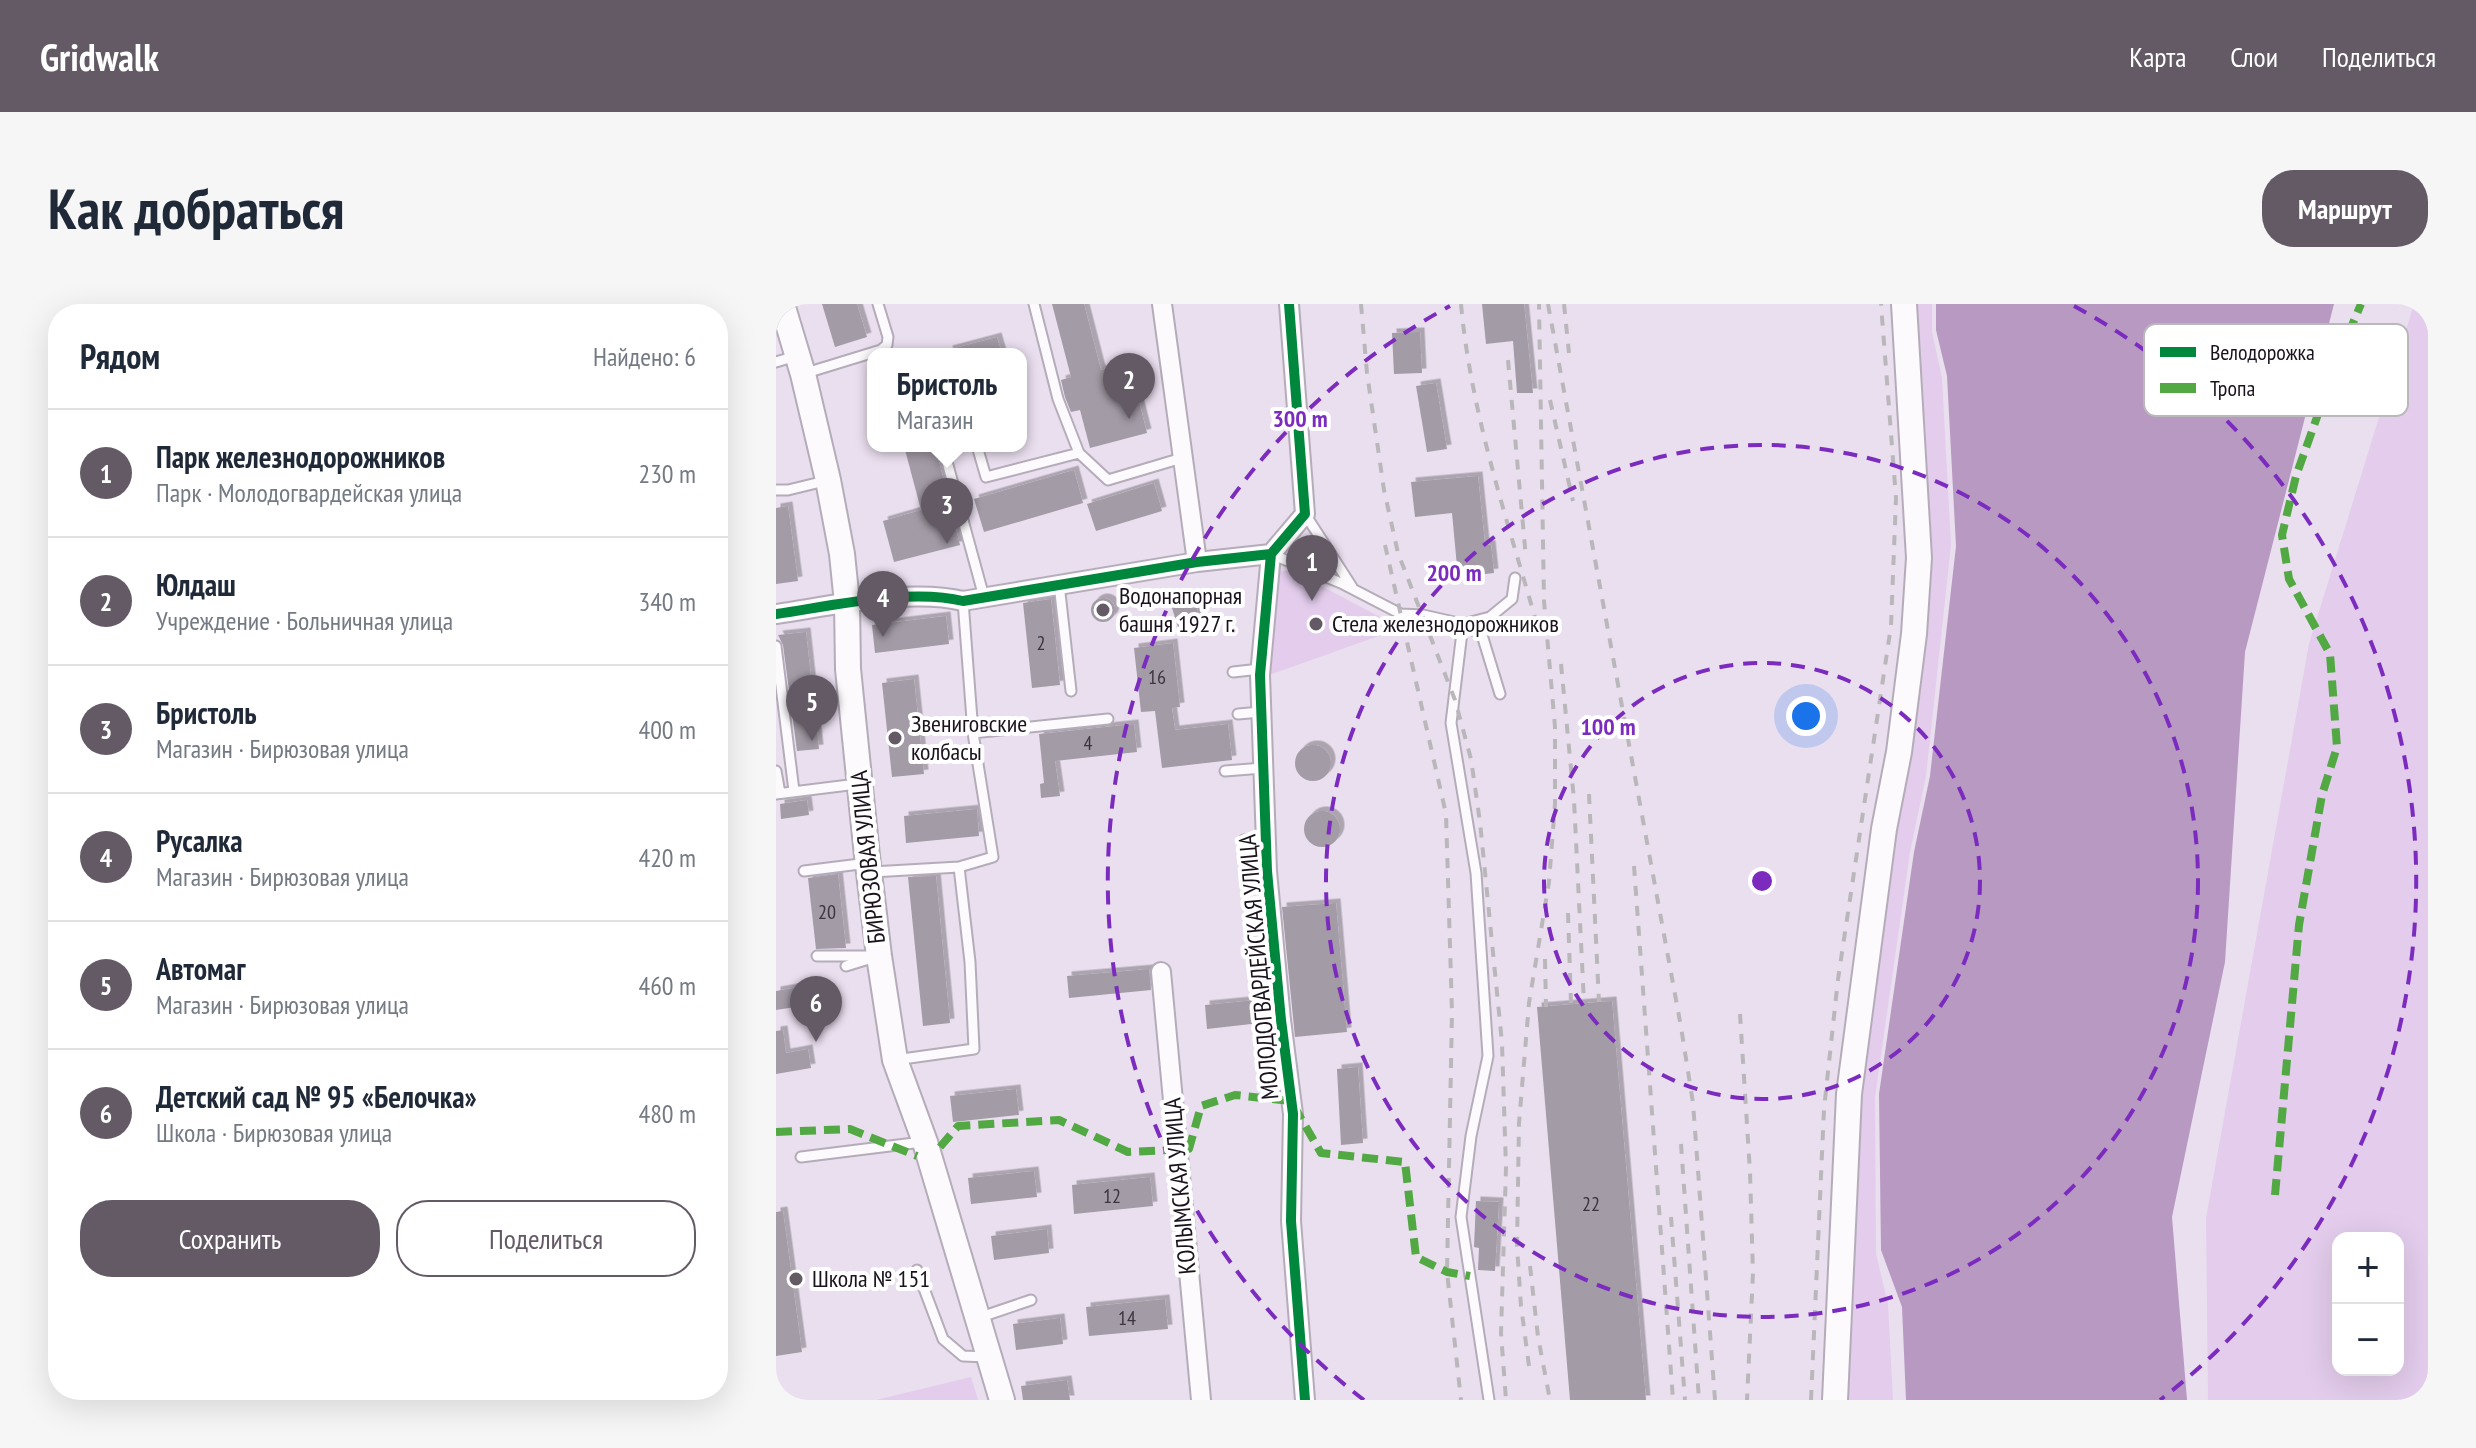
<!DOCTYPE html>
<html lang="ru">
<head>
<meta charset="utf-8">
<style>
  :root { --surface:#fff; --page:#f6f6f7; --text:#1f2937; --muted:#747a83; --line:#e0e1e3; --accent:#635a66 }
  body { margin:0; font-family:"PT Sans Narrow",sans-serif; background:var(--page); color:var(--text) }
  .controls { position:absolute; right:24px; bottom:24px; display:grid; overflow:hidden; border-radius:16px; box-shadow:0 8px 32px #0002 }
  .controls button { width:72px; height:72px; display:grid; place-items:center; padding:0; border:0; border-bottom:2px solid var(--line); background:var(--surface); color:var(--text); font:40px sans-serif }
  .you { position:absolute; left:1030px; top:412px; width:28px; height:28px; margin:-20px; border:6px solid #fff; border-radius:50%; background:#1a73e8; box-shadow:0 0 0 12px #1a73e833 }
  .badge { display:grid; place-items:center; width:52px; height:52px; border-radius:50%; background:var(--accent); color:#fff; font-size:26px; font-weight:700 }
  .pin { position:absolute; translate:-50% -66px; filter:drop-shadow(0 2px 4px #0008) }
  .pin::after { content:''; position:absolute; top:42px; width:28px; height:24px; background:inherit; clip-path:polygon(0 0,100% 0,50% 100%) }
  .popup { position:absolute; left:91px; top:44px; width:160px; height:104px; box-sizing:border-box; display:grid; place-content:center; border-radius:16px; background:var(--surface); filter:drop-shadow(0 2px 6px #0005); font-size:26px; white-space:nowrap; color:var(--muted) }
  .popup b { font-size:30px; color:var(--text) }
  .popup::after { content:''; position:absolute; left:50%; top:100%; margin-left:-16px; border:16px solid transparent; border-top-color:var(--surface) }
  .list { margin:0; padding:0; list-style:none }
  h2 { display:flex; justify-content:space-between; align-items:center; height:104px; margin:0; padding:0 32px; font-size:34px }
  h2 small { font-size:26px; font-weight:400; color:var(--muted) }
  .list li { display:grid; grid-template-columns:52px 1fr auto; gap:24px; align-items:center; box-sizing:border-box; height:128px; padding:0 32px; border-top:2px solid var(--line) }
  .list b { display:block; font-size:30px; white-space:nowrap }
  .list p { margin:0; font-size:26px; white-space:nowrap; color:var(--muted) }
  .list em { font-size:26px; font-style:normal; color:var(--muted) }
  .actions { display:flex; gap:16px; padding:24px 32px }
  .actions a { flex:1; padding:18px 0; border:2px solid var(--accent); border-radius:32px; text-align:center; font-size:28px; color:var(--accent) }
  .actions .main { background:var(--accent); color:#fff }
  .map { position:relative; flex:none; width:1652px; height:1096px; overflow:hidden; border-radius:32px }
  header { display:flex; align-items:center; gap:48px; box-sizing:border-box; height:112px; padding:0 40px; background:var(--accent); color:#fff }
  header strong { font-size:38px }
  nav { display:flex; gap:44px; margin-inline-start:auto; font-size:28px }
  .intro { display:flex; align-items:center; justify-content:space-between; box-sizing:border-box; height:192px; padding:0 48px }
  h1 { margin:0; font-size:56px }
  .button { padding:20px 36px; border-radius:32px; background:var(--accent); color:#fff; font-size:28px; font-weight:700 }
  main { display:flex; gap:48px; padding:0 48px }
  aside { flex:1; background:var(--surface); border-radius:32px; box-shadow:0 8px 32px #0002 }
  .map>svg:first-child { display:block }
  .green { fill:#e3ccec; fill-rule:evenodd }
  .water { fill:#b899c2 }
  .building { fill:#a39ba6; filter:url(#shadow) }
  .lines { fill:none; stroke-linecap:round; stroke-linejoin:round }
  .lane-casing { stroke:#b5acb9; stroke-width:13 }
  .street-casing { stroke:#b5acb9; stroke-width:22 }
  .secondary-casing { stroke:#b5acb9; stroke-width:28 }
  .lane { stroke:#fcfafd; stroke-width:9 }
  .street { stroke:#fcfafd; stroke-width:18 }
  .secondary { stroke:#fcfafd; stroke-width:24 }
  .rail { stroke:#bab7ba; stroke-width:4; stroke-dasharray:10 10; stroke-linecap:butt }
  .quiet { stroke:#52a843; stroke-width:8; stroke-dasharray:16 8; stroke-linecap:butt }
  .cycleway-casing { stroke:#fff; stroke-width:15 }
  .cycleway { stroke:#00873e; stroke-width:10 }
  .ring { fill:none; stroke:#7b2cbf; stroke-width:4; stroke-dasharray:14 10 }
  .poi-dot { fill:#635a66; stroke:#fff; stroke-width:3 }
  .labels { text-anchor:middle; stroke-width:8; stroke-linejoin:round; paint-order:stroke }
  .number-label { font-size:20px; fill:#3c343e }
  .poi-label { font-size:24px; fill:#1a121c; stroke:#fff; text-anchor:start }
  .street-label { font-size:24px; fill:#1a121c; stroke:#fff }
  .key { fill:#fff; stroke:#bab8bb; stroke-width:2 }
  .key-label { font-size:22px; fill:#1a121c }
  .centre { fill:#7b2cbf; stroke:#fff; stroke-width:4 }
  .ring-label { font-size:24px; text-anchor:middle; font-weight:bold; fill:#7b2cbf; stroke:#fff; stroke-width:8; stroke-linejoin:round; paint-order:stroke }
</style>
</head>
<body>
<header>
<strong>Gridwalk</strong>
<nav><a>Карта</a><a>Слои</a><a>Поделиться</a></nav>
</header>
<div class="intro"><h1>Как добраться</h1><a class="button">Маршрут</a></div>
<main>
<aside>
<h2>Рядом<small>Найдено: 6</small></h2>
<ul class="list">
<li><span class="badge">1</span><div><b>Парк железнодорожников</b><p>Парк · Молодогвардейская улица</p></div><em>230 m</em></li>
<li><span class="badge">2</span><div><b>Юлдаш</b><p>Учреждение · Больничная улица</p></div><em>340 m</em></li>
<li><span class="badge">3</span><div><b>Бристоль</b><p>Магазин · Бирюзовая улица</p></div><em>400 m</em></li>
<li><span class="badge">4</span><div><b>Русалка</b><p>Магазин · Бирюзовая улица</p></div><em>420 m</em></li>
<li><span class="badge">5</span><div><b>Автомаг</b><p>Магазин · Бирюзовая улица</p></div><em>460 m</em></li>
<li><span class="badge">6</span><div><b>Детский сад № 95 «Белочка»</b><p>Школа · Бирюзовая улица</p></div><em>480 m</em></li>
</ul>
<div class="actions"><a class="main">Сохранить</a><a>Поделиться</a></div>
</aside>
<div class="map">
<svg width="1652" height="1096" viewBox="0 0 1652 1096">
  <defs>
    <filter id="shadow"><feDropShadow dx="4.5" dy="-4.5" stdDeviation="0" flood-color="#0004"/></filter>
  </defs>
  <rect width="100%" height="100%" fill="#eadfef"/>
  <path class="green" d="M1139,0H1156V28L1166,74L1175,241L1150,472L1134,548L1099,793L1100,950L1112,1000L1117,1096H1070L1082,791L1104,627L1131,460L1152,255V168Z
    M1638,0H1652V1089L1650,1096H1432L1430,914L1533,340ZM1622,934V1066H1562V934Z
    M515,266L625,324L493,371L502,268Z
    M195,1073L202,1096H100Z"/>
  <path class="water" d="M1160,0H1558L1469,348L1449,658L1396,913L1411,1096H1130L1126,1003L1105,946L1103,790L1138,548L1154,472L1180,242L1171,72L1160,26Z"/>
  <path class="building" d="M46,0H81L91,33L59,43Z
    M276,0H308L325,66L353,58L371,129L314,144L304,106L295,108L289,93L285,76L295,73Z
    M706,0H748L757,89H741L737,37L710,40Z
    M644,28L646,69L618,70L616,29Z
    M221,33L226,50H173L172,46Z
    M660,79L671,145L651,148L640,82Z
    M128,142H159L184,241L118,258L107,217L145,206Z
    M298,166L307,199L208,228L198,195Z
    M702,172L709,240L715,241L718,269L682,273L676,209L639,213L635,178Z
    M378,179L386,207L320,227L311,200Z
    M12,202L22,277L0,280V204Z
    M417,291L427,325L405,332L394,298Z
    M315 306a12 12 0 1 1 24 0a12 12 0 1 1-24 0Z
    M275,295L284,381L256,384L247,299Z
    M170,312L173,340L99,349L96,321Z
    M30,328L43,445L21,447L7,341L2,331Z
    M397,339L404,403L396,404L399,426L452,420L456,456L386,464L379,407L365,408L358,344Z
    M138,375L148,470L116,473L106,379Z
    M358,420L361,448L279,457L284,492L265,494L264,480L268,479L263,430Z
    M519 459a18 18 0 1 1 36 0a18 18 0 1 1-36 0Z
    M31,496L33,511L5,515L4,500Z
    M201,505L203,532L130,539L128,512Z
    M528 525a18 18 0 1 1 36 0a18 18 0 1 1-36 0Z
    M62,570L70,644L40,645L32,574Z
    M160,572L174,719L147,722L132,573Z
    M560,599L571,728L519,733L506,603Z
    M373,665L375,686L293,694L291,672Z
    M23,683L26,702L0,706V687Z
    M491,695L493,718L431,725L429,701Z
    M836,697L870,1096H794L761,703Z
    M7,726L10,749L32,745L35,764L0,770V727Z
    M582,763L587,839L565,841L561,765Z
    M240,785L243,811L177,818L174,792Z
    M258,867L261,893L195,900L192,874Z
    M374,873L377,902L298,910L296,881Z
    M700,897L723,898L719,967L702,966L703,944L698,943Z
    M7,907L26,1048L0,1052V908Z
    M271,925L273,949L218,956L215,932Z
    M389,995L392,1025L313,1032L310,1003Z
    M284,1014L287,1040L240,1046L237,1020Z
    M291,1076L294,1096H247L245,1082Z"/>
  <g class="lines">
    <defs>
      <path id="lane" d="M258,0L282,95L303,149L332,176L406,154
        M0,58L20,52
        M30,69L105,46L111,41L112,33L102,0
        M201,142L210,173L303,149
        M170,154L208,293
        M0,186H12L49,177
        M529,210L576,283
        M495,250L565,279L625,310L647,311L687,320L706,331L724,390
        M283,280L295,387
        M187,297L197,429L332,415
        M687,320L675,419L700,569L712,752L695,832L685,913L713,1096
        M687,320L714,313L736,295L739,274
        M0,342L18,487
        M457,368L484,365
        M462,410L485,408
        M0,467L4,489
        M449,467L487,464
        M0,490L81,480
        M468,536L489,533
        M28,567L92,559
        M96,568L183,563
        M41,652H103
        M70,662L93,655
        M119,756L198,745L194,658L183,563L217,553L197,429
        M25,853L146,838
        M141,966L167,1035L187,1052L211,1053
        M202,1014L255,996"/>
      <path id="street" d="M386,0L421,258
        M513,0L529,210L495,250L484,371L491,567L505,716L517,810L515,917L529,1096
        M0,310C55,302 134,284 187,297L421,258L495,250
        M385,668L425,1096"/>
      <path id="secondary" d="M6,0L27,70L52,176L66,250L71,299L72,365L91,552L103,652L119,756L149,838L226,1096
        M1059,1096L1073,790L1108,525L1123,448L1138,330L1143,254L1128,0"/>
    </defs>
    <use href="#lane" class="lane-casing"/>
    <use href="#street" class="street-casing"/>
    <use href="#secondary" class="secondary-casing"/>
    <use href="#lane" class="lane"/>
    <use href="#street" class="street"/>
    <use href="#secondary" class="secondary"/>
    <path class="rail" d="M585,0L591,69L608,186L622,249L679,396L695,455L704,518L726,739L730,864L725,1029L730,1096
      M685,0C695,111 732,218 762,324
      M772,0L905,723L917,799L939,1096
      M788,0L793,49
      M732,56L750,254
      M774,96L797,197
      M609,241L670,510L676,708L671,968L685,1096
      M785,360L798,496L808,699
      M813,490L823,698
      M858,562L897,1096
      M792,609L795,700
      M769,655L770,703
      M964,710L974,868L977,969L971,1096
      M905,840L923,1096
      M895,913L909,1096
      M754,962L762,1033L774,1096
      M753,1062L745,1002L741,942L743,819L753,699L773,578L779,500V423L768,297L763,0
      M1035,1096L1048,805L1062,675L1115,322L1120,194L1105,0"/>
    <path class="quiet" d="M0,828L74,825L141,852
      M164,843L182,822L283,816L352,848L413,845L425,802L459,791L515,797L545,849L629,858L640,953L671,968L694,972
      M1499,891L1523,621L1546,491L1561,443L1554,350L1513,275L1506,231L1520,172L1561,57L1585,0"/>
    <defs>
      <path id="cycleway" d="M513,0L529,210L495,250L484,371L491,567L505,716L517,810L515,917L529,1096
        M0,310C55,302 134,284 187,297L421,258L495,250"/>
    </defs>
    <use href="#cycleway" class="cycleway-casing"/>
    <use href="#cycleway" class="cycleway"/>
  </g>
  <g class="ring">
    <circle cx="986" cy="577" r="218"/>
    <circle cx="986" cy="577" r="436"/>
    <path d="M588 1096A654 654 0 0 1 674 2M1298 2A654 654 0 0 1 1384 1096"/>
  </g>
  <g class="poi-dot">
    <circle cx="327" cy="306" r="8"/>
    <circle cx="540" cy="320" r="8"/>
    <circle cx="119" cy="434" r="8"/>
    <circle cx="20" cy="975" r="8"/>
  </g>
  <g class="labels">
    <g class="number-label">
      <text x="265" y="346">2</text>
      <text x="381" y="380">16</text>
      <text x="312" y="446">4</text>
      <text x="51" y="615">20</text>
      <text x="336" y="899">12</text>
      <text x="815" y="907">22</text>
      <text x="351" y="1021">14</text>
    </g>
    <g class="poi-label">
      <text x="343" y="300">Водонапорная<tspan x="343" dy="28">башня 1927 г.</tspan></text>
      <text x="556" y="328">Стела железнодорожников</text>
      <text x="135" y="428">Звениговские<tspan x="135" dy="28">колбасы</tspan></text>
      <text x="36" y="983">Школа № 151</text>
    </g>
    <g class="street-label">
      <text transform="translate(92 553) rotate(-96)" y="8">БИРЮЗОВАЯ УЛИЦА</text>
      <text transform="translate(483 663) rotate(-95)" y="8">МОЛОДОГВАРДЕЙСКАЯ УЛИЦА</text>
      <text transform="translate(404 882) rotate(-95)" y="8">КОЛЫМСКАЯ УЛИЦА</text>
    </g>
  </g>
  <rect x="1368" y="20" width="264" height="92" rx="12" class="key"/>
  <rect x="1384" y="43" width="36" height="10" fill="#00873e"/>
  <rect x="1384" y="79" width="36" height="10" fill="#52a843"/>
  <g class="key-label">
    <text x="1434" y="56">Велодорожка</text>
    <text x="1434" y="92">Тропа</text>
  </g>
  <circle cx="986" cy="577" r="12" class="centre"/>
  <g class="ring-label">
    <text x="524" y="123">300 m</text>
    <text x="678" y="277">200 m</text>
    <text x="832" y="431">100 m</text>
  </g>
</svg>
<div class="controls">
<button>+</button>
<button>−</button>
</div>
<div class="you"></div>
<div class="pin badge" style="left:536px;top:297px">1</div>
<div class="pin badge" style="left:353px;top:115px">2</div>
<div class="pin badge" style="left:171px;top:240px">3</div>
<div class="popup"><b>Бристоль</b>Магазин</div>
<div class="pin badge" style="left:107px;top:333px">4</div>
<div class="pin badge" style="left:36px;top:437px">5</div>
<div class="pin badge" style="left:40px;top:738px">6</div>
</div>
</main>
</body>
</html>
